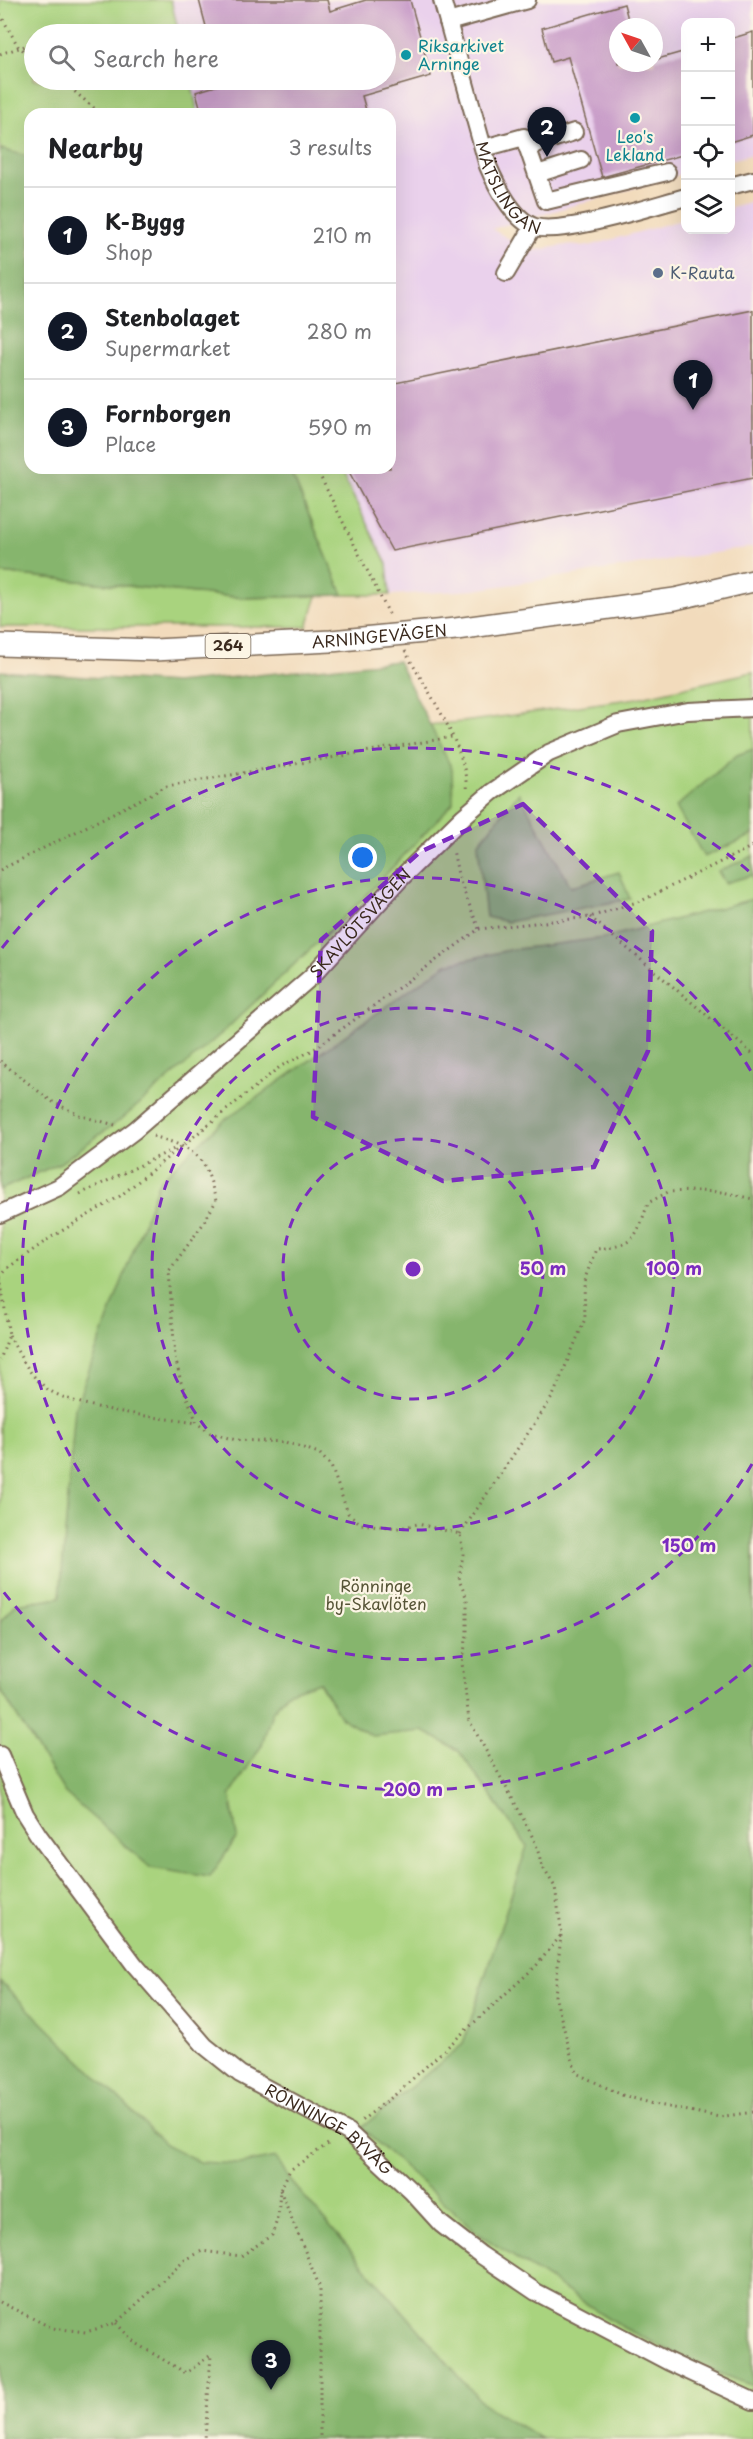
<!DOCTYPE html>
<html lang="en">
<head>
<meta charset="utf-8">
<style>
  :root { --surface:#fff; --page:#f2f2f2; --text:#202124; --muted:#757577; --line:#e0e0e0; --accent:#111827 }
  body { margin:0; font-family:"Playpen Sans",sans-serif; background:var(--page); color:var(--text) }
  .controls { position:absolute; right:18px; top:18px; display:grid; overflow:hidden; border-radius:12px; box-shadow:0 6px 24px #0002 }
  .controls button { width:54px; height:54px; display:grid; place-items:center; padding:0; border:0; border-bottom:2px solid var(--line); background:var(--surface); color:var(--text); font:30px sans-serif }
  .compass { position:absolute; left:609px; top:18px; width:54px; height:54px; border-radius:50%; background:var(--surface); box-shadow:0 6px 24px #0002; rotate:310deg }
  .you { position:absolute; left:363px; top:858px; width:21px; height:21px; margin:-15px; border:4px solid #fff; border-radius:50%; background:#1a73e8; box-shadow:0 0 0 9px #1a73e833 }
  .badge { display:grid; place-items:center; width:39px; height:39px; border-radius:50%; background:var(--accent); color:#fff; font-size:20px; font-weight:700 }
  .pin { position:absolute; translate:-50% -50px; filter:drop-shadow(0 2px 3px #0008) }
  .pin::after { content:''; position:absolute; top:32px; width:21px; height:18px; background:inherit; clip-path:polygon(0 0,100% 0,50% 100%) }
  .list { margin:0; padding:0; list-style:none }
  h2 { display:flex; justify-content:space-between; align-items:center; height:78px; margin:0; padding:0 24px; font-size:26px }
  h2 small { font-size:20px; font-weight:400; color:var(--muted) }
  .list li { display:grid; grid-template-columns:39px 1fr auto; gap:18px; align-items:center; box-sizing:border-box; height:96px; padding:0 24px; border-top:2px solid var(--line) }
  .list b { display:block; font-size:22px; white-space:nowrap }
  .list p { margin:0; font-size:20px; white-space:nowrap; color:var(--muted) }
  .list em { font-size:20px; font-style:normal; color:var(--muted) }
  .icon { flex:none; width:33px; height:33px; fill:none; stroke:currentColor; stroke-width:2; stroke-linecap:round; stroke-linejoin:round }
  .map { position:relative; flex:none; width:753px; height:2439px; overflow:hidden }
  .search { position:absolute; background:var(--surface); box-shadow:0 6px 24px #0002; left:24px; top:24px; width:372px; height:66px; display:flex; align-items:center; gap:15px; box-sizing:border-box; padding:0 21px; border-radius:33px; color:var(--muted); font-size:22px }
  .panel { position:absolute; background:var(--surface); box-shadow:0 6px 24px #0002; left:24px; top:108px; width:372px; height:366px; border-radius:18px }
  .map>svg:first-child { display:block }
  .built { fill:#ead1ec; fill-rule:evenodd }
  .green { fill:#a9d37e; stroke:#727e4e; stroke-width:1.5 }
  .forest { fill:#86b56d; stroke:#607046; stroke-width:1.5 }
  .building { fill:#c99ec9 }
  .lines { fill:none; stroke-linecap:round; stroke-linejoin:round }
  .minor-casing { stroke:#7b6855; stroke-width:20 }
  .major-casing { stroke:#7b6855; stroke-width:24 }
  .path { stroke:#7b6855; stroke-width:3; stroke-dasharray:1.5 4.5; stroke-linecap:butt }
  .minor { stroke:#fff; stroke-width:16 }
  .major { stroke:#fff; stroke-width:21 }
  .marked { fill:#7b2cbf; fill-opacity:0.2; stroke:#7b2cbf; stroke-width:4.5; stroke-dasharray:12 8; stroke-linejoin:round }
  .ring { fill:none; stroke:#7b2cbf; stroke-width:3; stroke-dasharray:10 8 }
  .culture-dot { fill:#0f9aa8; stroke:#fcf5e5; stroke-width:2 }
  .service-dot { fill:#5c6f8a; stroke:#fcf5e5; stroke-width:2 }
  .labels { text-anchor:middle; stroke-width:4.5; stroke-linejoin:round; paint-order:stroke }
  .shield { fill:#fcf5e5; stroke:#75675a; stroke-width:1.5 }
  .shield-label { font-size:15px; font-weight:bold; fill:#3b2a1e }
  .culture-label { font-size:16px; fill:#0d838f; stroke:#fcf5e5; text-anchor:start }
  .street-label { font-size:16px; fill:#3b2a1e; stroke:#fcf5e5 }
  .service-label { font-size:16px; fill:#4e5e75; stroke:#fcf5e5; text-anchor:start }
  .park-label { font-size:16px; fill:#565436; stroke:#fcf5e5 }
  .centre { fill:#7b2cbf; stroke:#fcf5e5; stroke-width:3 }
  .ring-label { font-size:18px; text-anchor:middle; font-weight:bold; fill:#7b2cbf; stroke:#fcf5e5; stroke-width:4.5; stroke-linejoin:round; paint-order:stroke }
</style>
</head>
<body>
<div class="map">
<svg width="753" height="2439" viewBox="0 0 753 2439">
  <rect width="100%" height="100%" fill="#fcf5e5"/>
  <filter id="ink" filterUnits="userSpaceOnUse"><feTurbulence type="fractalNoise" baseFrequency=".0167" numOctaves="2"/><feDisplacementMap in="SourceGraphic" scale="12" xChannelSelector="R" yChannelSelector="G"/><feConvolveMatrix kernelMatrix="1 2 1 2 8 2 1 2 1" color-interpolation-filters="sRGB"/></filter>
  <filter id="wash" filterUnits="userSpaceOnUse"><feTurbulence type="fractalNoise" baseFrequency=".008" numOctaves="4" result="noise"/><feDisplacementMap in="SourceGraphic" scale="24" xChannelSelector="R" yChannelSelector="G"/><feGaussianBlur stdDeviation="1.35" result="paint"/><feColorMatrix in="noise" values="0 0 0 0 0 0 0 0 0 0 0 0 0 0 0 0 0 1.4 0 .05"/><feComposite in="paint" operator="in"/></filter>
  <g filter="url(#wash)">
    <rect width="100%" height="100%" fill="#f2dbbc"/>
    <path class="built" d="M171,0H753V154L731,160L730,22H686L685,173L492,229L530,251L567,245L589,246L685,219L686,230H730L731,207L753,201V547L474,590L390,595L387,563L340,468H390V114H198L191,80H386V34H179ZM618,27H654V63H618Z"/>
    <path class="green" d="M0,0H171L179,34H34V80H191L198,114H30V157L0,149Z
      M289,468H339L387,564L390,595H343Z
      M0,573L244,598L317,596L307,627H0Z
      M753,672V2439H0V740L109,751L463,722L637,698Z"/>
    <path class="forest" d="M0,149L30,157V468H289L343,595L244,598L0,573Z
      M398,661L452,769L453,803L363,899L222,1033L123,1118L60,1163L0,1190V671L175,683Z
      M753,749V835L704,857L676,807L737,755Z
      M519,793L571,887L619,872L630,899L507,922L486,917L478,844Z
      M753,856V875L725,883L718,871Z
      M753,899V2386L703,2367L624,2328L480,2235L361,2128L463,2044L527,1846L458,1750L423,1731L372,1736L341,1718L319,1682L287,1693L272,1712L262,1745L230,1795L237,1837L210,1877L151,1868L65,1793L0,1689V1622L16,1604L60,1597L75,1408L159,1181L222,1122L447,964L509,950L604,938Z
      M0,1981L165,2144L200,2162L240,2164L276,2157L290,2180L484,2405L542,2439H0Z"/>
    <g id="blocks">
      <path class="building" d="M199,0H327L330,11L366,0H410L431,76L362,96L367,114H202L196,92L222,84L221,80H386V34H208Z
        M624,4L630,27H618V63H654V60L686,51V154L602,177L568,57L551,62L542,28Z
        M753,32V135L730,142V39Z
        M753,310V478L392,551L347,468H390V384Z"/>
    </g>
  </g>
  <g filter="url(#ink)">
    <use href="#blocks" fill-opacity="0" stroke="#7b6855" stroke-width="1.5"/>
    <g class="lines">
      <defs>
        <g id="minor">
          <path id="s1" d="M442,0L488,166C496,185 514,221 535,227C564,235 652,206 686,197"/>
          <path d="M448,22L527,0"/>
          <path d="M527,147L574,132"/>
          <path d="M484,148L524,137L546,201L667,172"/>
          <path d="M537,174L581,160"/>
          <path d="M730,186L753,180"/>
          <path d="M506,273L533,227"/>
          <path id="s2" d="M0,1214L59,1187L135,1130L311,977L401,878L464,816L492,792L549,753L618,724L688,711L753,708"/>
          <path id="s3" d="M0,1755L25,1814L39,1836L134,1964L205,2046L240,2074L348,2132L412,2192L441,2224L481,2255L536,2292L669,2362L753,2401"/>
        </g>
        <g id="major">
          <path id="s4" d="M0,645L154,650L331,641L456,629L675,599L753,581"/>
        </g>
      </defs>
      <use href="#minor" class="minor-casing"/>
      <use href="#major" class="major-casing"/>
      <path class="path" d="M0,14L18,46L34,59
        M0,54L34,43
        M61,80L101,114
        M316,468L390,616
        M405,651C425,688 470,750 466,792
        M0,870L167,786L452,737
        M590,917L753,1054
        M479,929L590,917L643,900L753,846
        M0,1061L51,1101L81,1116L115,1125
        M153,1136C199,1150 204,1154 216,1201L203,1224L169,1271L175,1357L181,1382L197,1423L210,1433L236,1440L285,1442L319,1453L331,1466L348,1513L361,1524L400,1528L418,1524L460,1534L463,1554L459,1580L467,1599V1635L462,1663L469,1720L523,1818L536,1844L542,1866L555,1887L562,1934L536,1966L396,2094L361,2121
        M80,1194L174,1149
        M0,1277L9,1267L50,1238L120,1196L281,1066L313,1050L479,929L459,879L453,850
        M0,1278L9,1335L0,1360
        M9,1335C20,1356 29,1376 49,1390C77,1409 162,1418 197,1423
        M460,1534L553,1396L585,1319L584,1281L596,1249C635,1246 636,1238 648,1203L668,1192L694,1191L723,1192L753,1199
        M561,1935L555,1996L576,2073L622,2095L654,2104L719,2117L753,2112
        M280,2190L320,2288V2439
        M0,2302L52,2328L86,2332L116,2323L185,2260L202,2251L241,2256L272,2235L278,2217L280,2190L290,2170L331,2142
        M116,2323L135,2343L186,2373L211,2355L205,2439"/>
      <use href="#minor" class="minor"/>
      <use href="#major" class="major"/>
    </g>
  </g>
  <path class="marked" d="M523,804L652,931L648,1051L594,1167L443,1181L313,1117L321,940L420,852Z"/>
  <g class="ring">
    <circle cx="413" cy="1269" r="130"/>
    <circle cx="413" cy="1269" r="261"/>
    <path d="M752 1464A391 391 0 1 1 752 1073"/>
    <path d="M751 1665A521 521 0 0 1 2 1590M2 948A521 521 0 0 1 751 873"/>
  </g>
  <g class="culture-dot">
    <circle cx="406" cy="55" r="6"/>
    <circle cx="635" cy="118" r="6"/>
  </g>
  <circle class="service-dot" cx="658" cy="273" r="6"/>
  <g class="labels">
    <rect class="shield" x="205.5" y="634" width="45" height="24" rx="4.5"/>
    <g class="shield-label">
      <text x="228" y="651">264</text>
    </g>
    <g class="culture-label">
      <text x="418" y="52">Riksarkivet<tspan x="418" dy="18">Arninge</tspan></text>
      <text x="635" y="143" text-anchor="middle">Leo's<tspan x="635" dy="18">Lekland</tspan></text>
    </g>
    <g class="street-label">
      <text dy="6" stroke="none"><textPath href="#s1" startOffset="202">MÄTSLINGAN</textPath></text>
      <text dy="6" stroke="none"><textPath href="#s4" startOffset="380">ARNINGEVÄGEN</textPath></text>
      <text dy="6" stroke="none"><textPath href="#s2" startOffset="466">SKAVLÖTSVÄGEN</textPath></text>
      <text dy="6" stroke="none"><textPath href="#s3" startOffset="508">RÖNNINGE BYVÄG</textPath></text>
    </g>
    <g class="service-label">
      <text x="670" y="279">K-Rauta</text>
    </g>
    <g class="park-label">
      <text x="376" y="1592">Rönninge<tspan x="376" dy="18">by-Skavlöten</tspan></text>
    </g>
  </g>
  <circle cx="413" cy="1269" r="9" class="centre"/>
  <g class="ring-label">
    <text x="543" y="1275">50 m</text>
    <text x="674" y="1275">100 m</text>
    <text x="689" y="1552">150 m</text>
    <text x="413" y="1796">200 m</text>
  </g>
</svg>
<div class="controls">
<button>+</button>
<button>−</button>
<button><svg class="icon" aria-label="locate" viewBox="0 0 24 24"><circle cx="12" cy="12" r="6"/><path d="M12 2v4M12 18v4M2 12h4M18 12h4"/></svg></button>
<button><svg class="icon" aria-label="layers" viewBox="0 0 24 24"><path d="M12 4l9 5-9 5-9-5zM3 14l9 5 9-5"/></svg></button>
</div>
<svg class="compass" viewBox="-18 -18 36 36"><path d="M0-13l5 13h-10z" fill="#e53935"/><path d="M0 13l5-13h-10z" fill="#757577"/></svg>
<div class="you"></div>
<div class="pin badge" style="left:693px;top:410px">1</div>
<div class="pin badge" style="left:547px;top:157px">2</div>
<div class="pin badge" style="left:271px;top:2390px">3</div>
<div class="search"><svg class="icon" aria-label="search" viewBox="0 0 24 24"><circle cx="10" cy="10" r="6"/><path d="M15 15l6 6"/></svg>Search here</div>
<section class="panel">
<h2>Nearby<small>3 results</small></h2>
<ul class="list">
<li><span class="badge">1</span><div><b>K-Bygg</b><p>Shop</p></div><em>210 m</em></li>
<li><span class="badge">2</span><div><b>Stenbolaget</b><p>Supermarket</p></div><em>280 m</em></li>
<li><span class="badge">3</span><div><b>Fornborgen</b><p>Place</p></div><em>590 m</em></li>
</ul>
</section>
</div>
</body>
</html>
